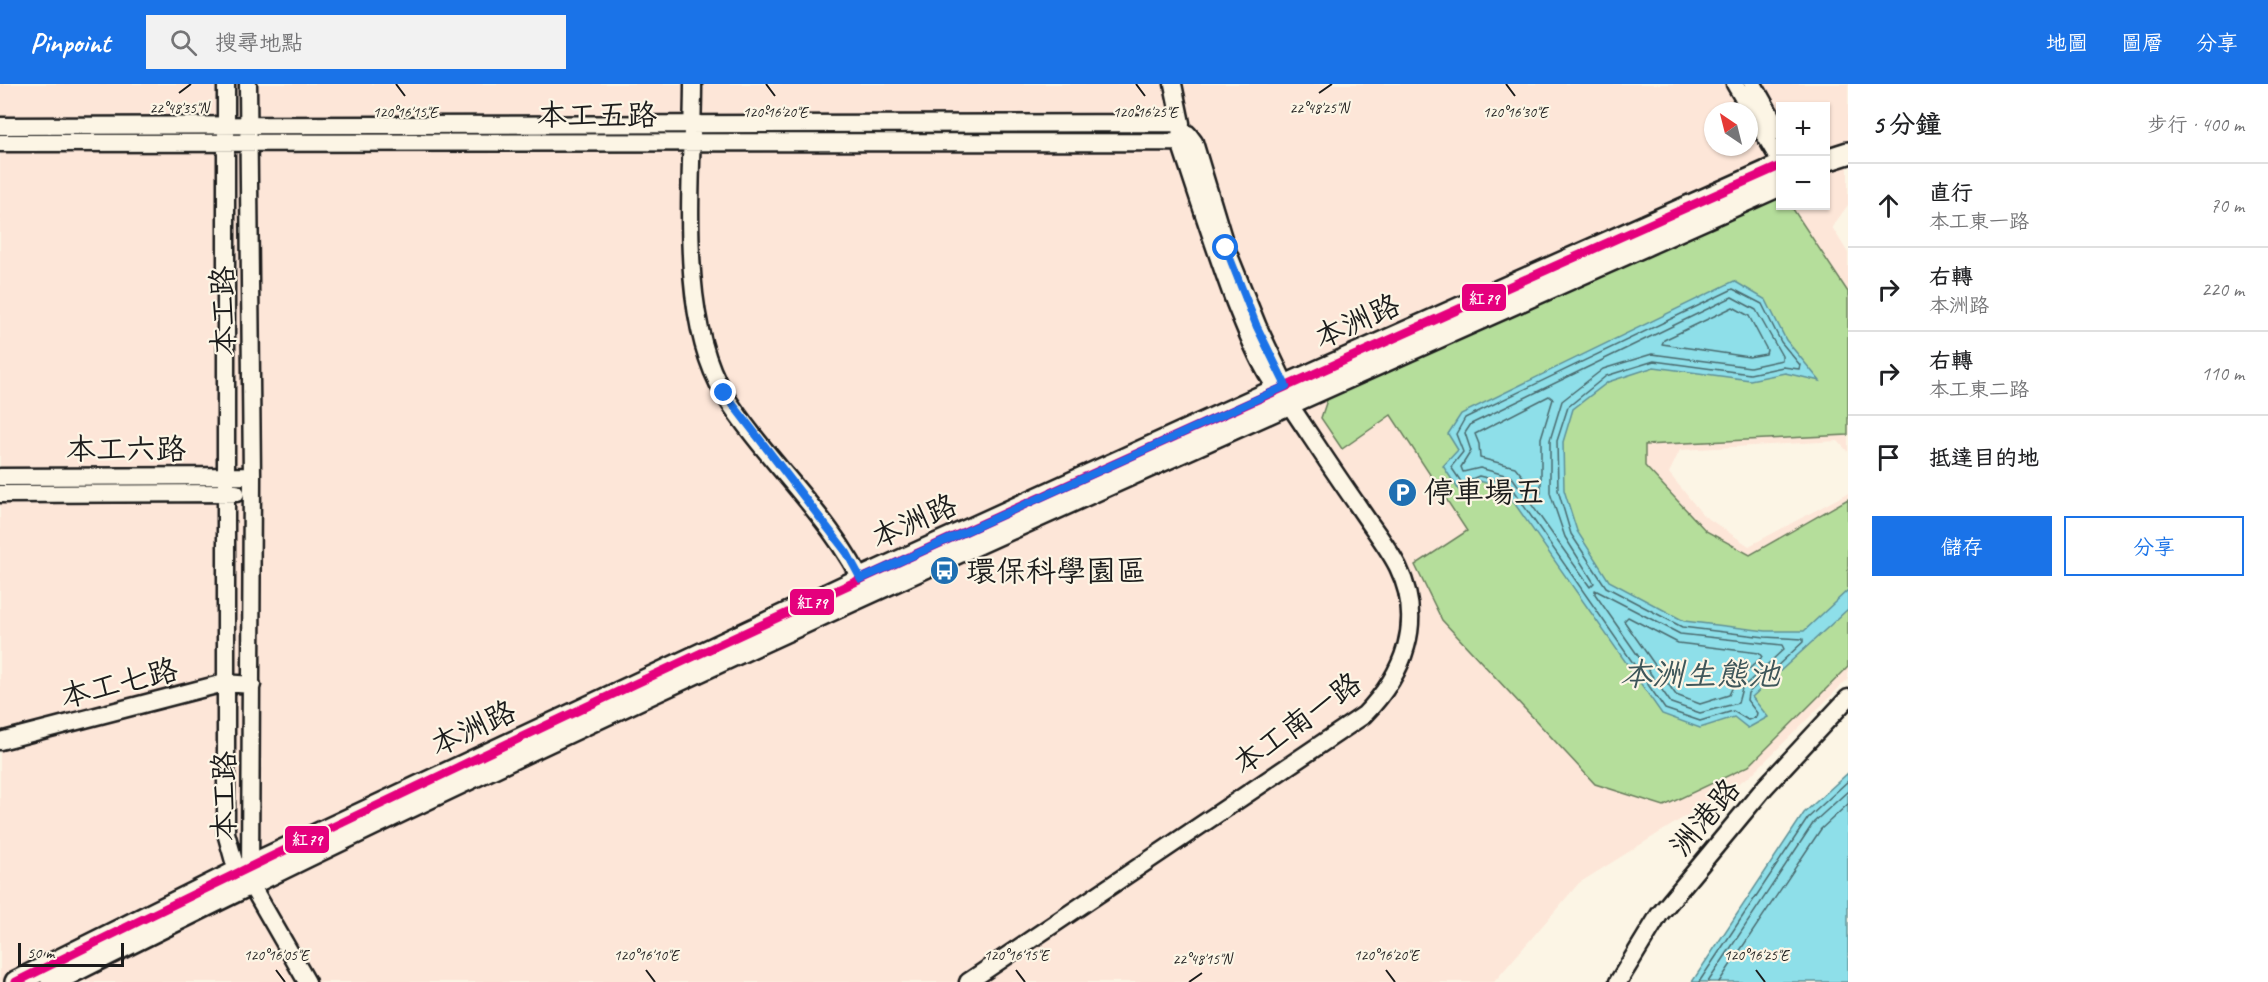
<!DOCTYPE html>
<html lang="zh-TW">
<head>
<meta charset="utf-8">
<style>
  :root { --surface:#fff; --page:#f2f2f2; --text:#202124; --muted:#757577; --line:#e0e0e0; --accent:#1a73e8 }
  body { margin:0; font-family:Caveat,"LXGW WenKai TC",sans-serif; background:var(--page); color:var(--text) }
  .controls { position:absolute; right:18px; top:18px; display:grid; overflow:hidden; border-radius:0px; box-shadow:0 2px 4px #0004 }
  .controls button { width:54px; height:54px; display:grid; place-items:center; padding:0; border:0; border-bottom:2px solid var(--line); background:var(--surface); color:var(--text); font:30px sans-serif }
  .compass { position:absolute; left:1704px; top:18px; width:54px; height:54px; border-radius:50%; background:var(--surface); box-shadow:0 2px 4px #0004; rotate:325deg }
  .scale { position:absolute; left:18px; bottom:15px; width:106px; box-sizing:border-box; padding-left:6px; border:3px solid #1c1c1c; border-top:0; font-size:16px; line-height:21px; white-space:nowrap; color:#1c1c1c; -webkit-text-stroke:4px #fcf5e5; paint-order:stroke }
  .stop { position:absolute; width:18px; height:18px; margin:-14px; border:4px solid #1a73e8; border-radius:50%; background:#fff }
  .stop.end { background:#1a73e8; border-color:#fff; box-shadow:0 2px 6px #0008 }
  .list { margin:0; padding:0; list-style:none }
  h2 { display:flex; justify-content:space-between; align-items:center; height:78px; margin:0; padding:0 24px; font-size:26px }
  h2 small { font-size:20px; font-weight:400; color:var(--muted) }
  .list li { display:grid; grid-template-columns:39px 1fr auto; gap:18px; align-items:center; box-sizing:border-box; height:84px; padding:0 24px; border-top:2px solid var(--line) }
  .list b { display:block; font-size:22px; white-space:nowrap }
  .list p { margin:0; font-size:20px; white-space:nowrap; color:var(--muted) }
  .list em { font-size:20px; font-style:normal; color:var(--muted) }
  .actions { display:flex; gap:12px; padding:18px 24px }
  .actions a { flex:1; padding:14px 0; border:2px solid var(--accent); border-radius:0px; text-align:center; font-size:21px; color:var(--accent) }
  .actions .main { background:var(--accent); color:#fff }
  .icon { flex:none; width:33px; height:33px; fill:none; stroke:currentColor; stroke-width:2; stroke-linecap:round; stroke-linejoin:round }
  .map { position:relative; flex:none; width:1848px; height:898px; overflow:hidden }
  header { display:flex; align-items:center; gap:36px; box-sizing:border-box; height:84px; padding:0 30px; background:var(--accent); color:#fff }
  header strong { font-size:28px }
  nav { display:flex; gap:33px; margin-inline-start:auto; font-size:21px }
  .search { width:420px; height:54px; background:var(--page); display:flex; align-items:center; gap:15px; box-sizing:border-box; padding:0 21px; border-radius:0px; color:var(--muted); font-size:22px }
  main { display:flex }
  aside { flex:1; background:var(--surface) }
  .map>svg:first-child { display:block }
  .built { fill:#fde6d8; fill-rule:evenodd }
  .green { fill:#b5de9b; stroke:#687d5c; stroke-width:1.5 }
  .water { fill:#8edfe9; stroke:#609197; stroke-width:1.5 }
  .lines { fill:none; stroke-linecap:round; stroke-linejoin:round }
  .shore { stroke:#4a6a6e; stroke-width:1.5 }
  .minor-casing { stroke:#1c1c1c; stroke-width:21 }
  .major-casing { stroke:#1c1c1c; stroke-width:26 }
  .minor { stroke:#fcf5e5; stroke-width:16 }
  .major { stroke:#fcf5e5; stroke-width:21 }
  .bus-1-casing { stroke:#fcf5e5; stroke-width:14 }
  .bus-1 { stroke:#e5007d; stroke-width:9 }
  .route { stroke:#1a73e8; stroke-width:8 }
  .ticks { fill:none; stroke:#1c1c1c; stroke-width:2 }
  .labels { text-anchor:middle; stroke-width:4.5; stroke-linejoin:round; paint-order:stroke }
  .street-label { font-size:30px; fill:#1c1c1c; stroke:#fcf5e5 }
  .poi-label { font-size:30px; fill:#1c1c1c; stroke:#fcf5e5; text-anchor:start }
  .water-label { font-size:32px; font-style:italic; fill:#3e565a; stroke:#fcf5e5 }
  .ticks-label { font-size:15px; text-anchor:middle; fill:#1c1c1c; stroke:#fcf5e5; stroke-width:4.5; stroke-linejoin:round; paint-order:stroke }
  .line-badge { stroke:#fcf5e5; stroke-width:2 }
  .badge-label { font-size:16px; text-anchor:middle; font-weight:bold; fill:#fff }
</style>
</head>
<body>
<header>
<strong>Pinpoint</strong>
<div class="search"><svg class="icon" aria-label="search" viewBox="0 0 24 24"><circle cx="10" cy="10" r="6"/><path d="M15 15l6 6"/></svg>搜尋地點</div>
<nav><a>地圖</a><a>圖層</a><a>分享</a></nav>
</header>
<main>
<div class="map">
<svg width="1848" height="898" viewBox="0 0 1848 898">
  <rect width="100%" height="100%" fill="#fcf5e5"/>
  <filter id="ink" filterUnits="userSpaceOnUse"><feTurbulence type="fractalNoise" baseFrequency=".0167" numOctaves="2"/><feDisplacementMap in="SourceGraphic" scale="12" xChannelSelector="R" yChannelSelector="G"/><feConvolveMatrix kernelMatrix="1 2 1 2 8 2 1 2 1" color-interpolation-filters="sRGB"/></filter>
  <g filter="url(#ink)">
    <path class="built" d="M0,0H1848V121L1832,143L1848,169V368L1838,357L1680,366L1669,389L1703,431L1749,462L1848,409V595L1750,692L1579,799L1494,898H0ZM1780,22H1826V122H1780ZM1713,27H1749V63H1713Z"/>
    <path class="green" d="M1780,112V122H1791L1848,208V351L1645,361V382L1706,447L1750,471L1848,415V583L1749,682L1664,722L1595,700L1442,536L1415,481L1467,447L1391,331L1342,365L1321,334L1328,313Z"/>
    <path class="water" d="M1734,197L1766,216L1786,256L1820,297L1785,289L1750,296L1654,283L1608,298L1573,325L1563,358L1564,406L1577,447L1609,497L1684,537L1766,547H1804L1848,506V525L1752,613L1768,633L1748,644L1734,633L1700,644L1662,630L1503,403L1479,397L1460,408L1443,382L1458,366L1448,350L1461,330Z
      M1848,689V898H1692L1804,729Z"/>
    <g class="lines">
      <path class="shore" d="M1733,205L1762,220L1781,258L1800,281L1799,285L1783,283L1750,290L1654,277L1606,292L1568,323L1557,357L1558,406L1571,450L1606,503L1682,543L1765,553L1803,555V558L1748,609L1747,616L1757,629L1756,633L1748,636L1733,627L1700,637L1665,625L1508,399L1479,392L1462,399L1451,383L1463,368L1456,350L1465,334Z
        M1732,213L1756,226L1782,272V276L1750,283L1652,270L1603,285L1562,317L1550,356V409L1565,453L1594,499L1590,503L1512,393L1480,384L1463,388L1461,383L1471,367L1465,349L1471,340Z
        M1733,223L1749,232L1767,266L1766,270L1749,273L1662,260L1664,256Z
        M1549,312L1553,315L1541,354V409L1538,411L1515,383L1480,374L1479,360L1475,350Z
        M1595,506L1680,550L1782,561L1784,565L1742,604L1738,619L1700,629L1671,619L1595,510Z
        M1628,533L1678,559L1759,569L1762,573L1735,598L1729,611L1700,620L1676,611L1624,537Z
        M1699,898L1808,734L1848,697
        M1708,898L1814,738L1848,707
        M1719,898L1821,745L1848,720"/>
      <defs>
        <path id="minor" d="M226,0V749L237,788L250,799L307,898
          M248,0L252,392L250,792
          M693,0C693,90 676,231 724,310C766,378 832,432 866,506
          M1735,0L1780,77
          M1753,0L1780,48
          M0,42L1181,39
          M1188,50L1194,58L1226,164L1258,243L1283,296
          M0,59L1194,58
          M0,393L252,392
          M0,410L236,409
          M0,657L224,599L252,601
          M968,898L1364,631C1404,590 1425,538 1398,483C1387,461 1371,442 1358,422C1334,388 1312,354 1289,320C1263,292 1249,253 1235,219C1215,166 1198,112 1180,58L1181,39L1173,0
          M1618,898L1659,831L1765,703L1848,614"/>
        <path id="major" d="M1826,76L1848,69
          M16,898L237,788L861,495L1276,306L1780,82
          M52,898C619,613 1201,359 1780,101"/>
      </defs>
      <use href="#minor" class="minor-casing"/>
      <use href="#major" class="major-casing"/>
      <use href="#minor" class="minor"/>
      <use href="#major" class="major"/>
      <defs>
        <path id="bus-1" d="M16,898C596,609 1188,345 1780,82"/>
      </defs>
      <use href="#bus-1" class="bus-1-casing"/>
      <use href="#bus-1" class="bus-1"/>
    </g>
  </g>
  <g class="lines" filter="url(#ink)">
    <path class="route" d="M724,309L847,469L861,495L1286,302L1257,243L1226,164"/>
  </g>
  <path class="ticks" d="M396,0L405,12M766,0L775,12M1136,0L1145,12M1506,0L1515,12M179,9L191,0M1319,9L1332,0M276,886L285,898M646,886L655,898M1016,886L1025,898M1386,886L1395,898M1756,886L1765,898M1189,898L1202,889"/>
  <defs>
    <symbol id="parking-disc" viewBox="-11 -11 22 22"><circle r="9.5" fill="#1f6fb2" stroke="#fcf5e5"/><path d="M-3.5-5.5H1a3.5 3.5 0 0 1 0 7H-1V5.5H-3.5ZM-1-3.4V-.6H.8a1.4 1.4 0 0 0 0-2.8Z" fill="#fff"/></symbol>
    <symbol id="bus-disc" viewBox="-11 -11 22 22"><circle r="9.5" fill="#1f6fb2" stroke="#fcf5e5"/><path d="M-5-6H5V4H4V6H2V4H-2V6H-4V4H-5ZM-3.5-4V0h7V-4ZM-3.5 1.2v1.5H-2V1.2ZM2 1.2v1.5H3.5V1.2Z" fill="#fff"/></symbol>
  </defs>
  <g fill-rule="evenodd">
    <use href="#parking-disc" x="1386" y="392" width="33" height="33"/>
    <use href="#bus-disc" x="928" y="470" width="33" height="33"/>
  </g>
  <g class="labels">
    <g class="street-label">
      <text x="597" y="41">本工五路</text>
      <text transform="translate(223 227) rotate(-91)" y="10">本工路</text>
      <text transform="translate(1357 237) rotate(-24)" y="10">本洲路</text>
      <text x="126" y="375">本工六路</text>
      <text transform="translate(914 437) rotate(-24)" y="10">本洲路</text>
      <text transform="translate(119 599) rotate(-14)" y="10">本工七路</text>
      <text transform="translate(1297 639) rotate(-36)" y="10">本工南一路</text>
      <text transform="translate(473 644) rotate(-25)" y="10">本洲路</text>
      <text transform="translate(224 712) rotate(-90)" y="10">本工路</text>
      <text transform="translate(1705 733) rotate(-50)" y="10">洲港路</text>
    </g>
    <g class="poi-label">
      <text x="1424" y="418">停車場五</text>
      <text x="966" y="497">環保科學園區</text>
    </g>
    <g class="water-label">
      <text x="1700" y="601">本洲生態池</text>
    </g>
  </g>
  <g class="ticks-label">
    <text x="179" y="29">22°48'35"N</text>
    <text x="1319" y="29">22°48'25"N</text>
    <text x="405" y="33">120°16'15"E</text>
    <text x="775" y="33">120°16'20"E</text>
    <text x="1145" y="33">120°16'25"E</text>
    <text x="1515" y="33">120°16'30"E</text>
    <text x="276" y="876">120°16'05"E</text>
    <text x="646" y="876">120°16'10"E</text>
    <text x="1016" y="876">120°16'15"E</text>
    <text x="1386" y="876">120°16'20"E</text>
    <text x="1756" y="876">120°16'25"E</text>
    <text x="1202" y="880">22°48'15"N</text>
  </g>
  <g class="line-badge">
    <rect x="1461" y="199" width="46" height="29" rx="6" fill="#e5007d"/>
    <rect x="789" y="504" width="46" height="28" rx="6" fill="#e5007d"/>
    <rect x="284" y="741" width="46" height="29" rx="6" fill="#e5007d"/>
  </g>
  <g class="badge-label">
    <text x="1484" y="220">紅79</text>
    <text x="812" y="524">紅79</text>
    <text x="307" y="761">紅79</text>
  </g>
</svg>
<div class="controls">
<button>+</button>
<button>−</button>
</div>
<svg class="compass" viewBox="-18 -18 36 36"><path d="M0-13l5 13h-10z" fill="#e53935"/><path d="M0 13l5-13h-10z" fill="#757577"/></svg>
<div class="scale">50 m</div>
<div class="stop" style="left:1226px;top:164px"></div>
<div class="stop end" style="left:724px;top:309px"></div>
</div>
<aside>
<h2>5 分鐘<small>步行 · 400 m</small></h2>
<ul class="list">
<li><svg class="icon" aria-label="ahead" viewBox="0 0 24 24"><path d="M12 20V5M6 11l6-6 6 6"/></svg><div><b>直行</b><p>本工東一路</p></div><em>70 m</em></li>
<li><svg class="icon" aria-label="right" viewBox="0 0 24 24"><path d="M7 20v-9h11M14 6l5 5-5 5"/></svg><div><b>右轉</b><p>本洲路</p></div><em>220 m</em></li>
<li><svg class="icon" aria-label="right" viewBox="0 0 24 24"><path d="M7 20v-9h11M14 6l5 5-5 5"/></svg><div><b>右轉</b><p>本工東二路</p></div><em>110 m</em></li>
<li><svg class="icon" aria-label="arrive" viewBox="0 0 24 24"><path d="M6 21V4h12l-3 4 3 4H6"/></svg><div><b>抵達目的地</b></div></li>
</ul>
<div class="actions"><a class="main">儲存</a><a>分享</a></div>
</aside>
</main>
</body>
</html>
